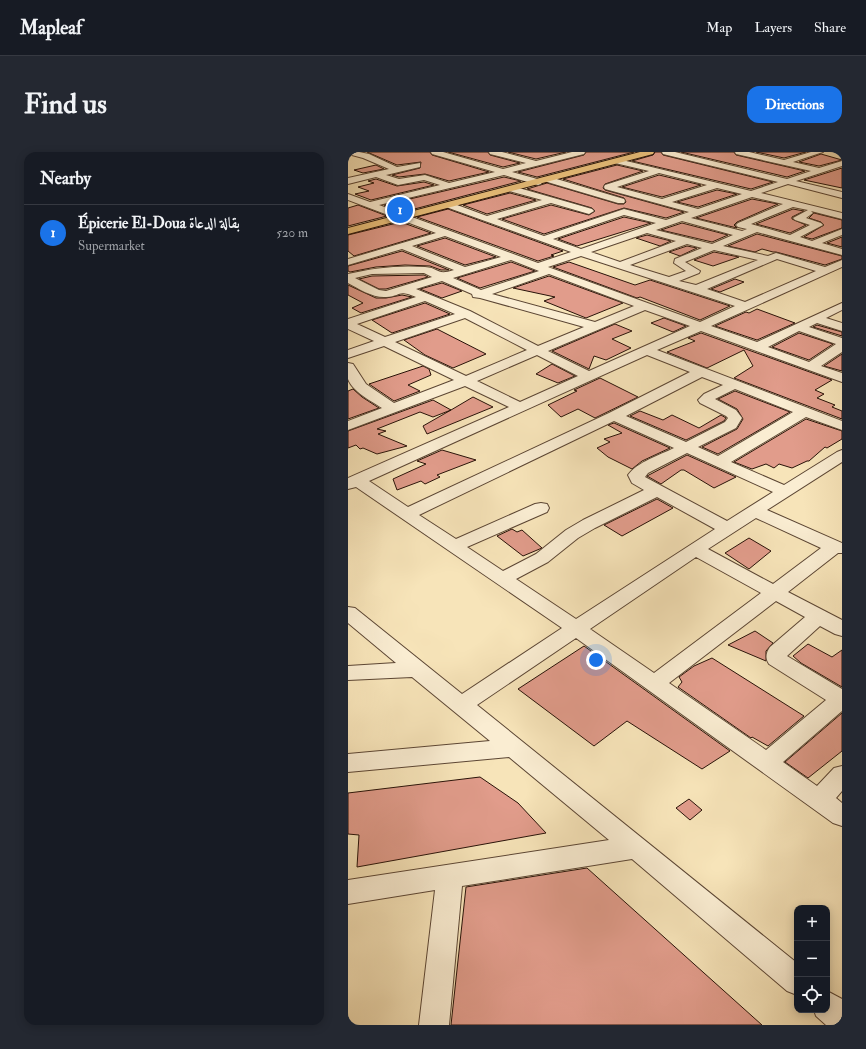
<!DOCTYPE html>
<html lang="en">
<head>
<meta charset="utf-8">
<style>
  :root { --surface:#171b24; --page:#242831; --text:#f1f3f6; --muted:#9ea1a6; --line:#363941; --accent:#1a73e8 }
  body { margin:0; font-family:"IM FELL Double Pica",Amiri,serif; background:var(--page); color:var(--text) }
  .controls { position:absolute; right:12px; bottom:12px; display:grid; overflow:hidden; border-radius:8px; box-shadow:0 2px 10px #0003 }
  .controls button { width:36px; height:36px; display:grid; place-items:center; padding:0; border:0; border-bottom:1px solid var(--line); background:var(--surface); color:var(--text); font:20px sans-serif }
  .you { position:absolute; left:248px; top:508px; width:14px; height:14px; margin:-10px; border:3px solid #fff; border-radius:50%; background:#1a73e8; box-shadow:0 0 0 6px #1a73e833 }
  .badge { display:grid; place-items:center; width:26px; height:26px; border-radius:50%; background:var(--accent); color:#fff; font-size:13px; font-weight:700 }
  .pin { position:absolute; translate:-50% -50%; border:2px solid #fff; box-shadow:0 1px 4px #0006 }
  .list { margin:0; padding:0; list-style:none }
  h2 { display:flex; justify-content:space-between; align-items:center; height:52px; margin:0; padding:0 16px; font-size:17px }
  h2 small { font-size:13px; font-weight:400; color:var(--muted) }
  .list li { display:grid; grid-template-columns:26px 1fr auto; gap:12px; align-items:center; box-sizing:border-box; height:56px; padding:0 16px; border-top:1px solid var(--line) }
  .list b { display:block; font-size:15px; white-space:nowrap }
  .list p { margin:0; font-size:13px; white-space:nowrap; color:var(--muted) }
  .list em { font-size:13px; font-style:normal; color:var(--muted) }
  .icon { flex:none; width:22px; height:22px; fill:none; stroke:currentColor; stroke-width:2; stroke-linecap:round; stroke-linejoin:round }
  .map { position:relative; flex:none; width:494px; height:873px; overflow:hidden; border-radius:12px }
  header { display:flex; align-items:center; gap:24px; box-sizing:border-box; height:56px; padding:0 20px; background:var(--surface); border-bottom:1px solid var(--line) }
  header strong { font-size:19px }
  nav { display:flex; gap:22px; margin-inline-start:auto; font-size:14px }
  .intro { display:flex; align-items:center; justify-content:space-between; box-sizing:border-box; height:96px; padding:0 24px }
  h1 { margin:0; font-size:28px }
  .button { padding:10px 18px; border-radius:12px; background:var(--accent); color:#fff; font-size:14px; font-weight:700 }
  main { display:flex; gap:24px; padding:0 24px }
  aside { flex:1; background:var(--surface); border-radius:12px; box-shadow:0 2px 10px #0003 }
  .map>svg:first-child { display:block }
  .building { fill:#e19c8b; stroke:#281208 }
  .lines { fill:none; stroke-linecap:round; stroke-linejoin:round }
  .minor-casing { stroke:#5c4634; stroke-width:2 }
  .major-casing { stroke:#281208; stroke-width:2 }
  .minor { fill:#faedd2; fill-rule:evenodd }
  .major { fill:#ecc27c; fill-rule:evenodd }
</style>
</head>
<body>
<header>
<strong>Mapleaf</strong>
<nav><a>Map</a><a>Layers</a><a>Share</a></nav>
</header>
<div class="intro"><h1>Find us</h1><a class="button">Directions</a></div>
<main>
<aside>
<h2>Nearby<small></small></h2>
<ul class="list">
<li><span class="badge">1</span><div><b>Épicerie El-Doua بقالة الدعاة</b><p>Supermarket</p></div><em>520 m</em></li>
</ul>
</aside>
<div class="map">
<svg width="494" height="873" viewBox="0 0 494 873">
  <rect width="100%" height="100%" fill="#f7e4b9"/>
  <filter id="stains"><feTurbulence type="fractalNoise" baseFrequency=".005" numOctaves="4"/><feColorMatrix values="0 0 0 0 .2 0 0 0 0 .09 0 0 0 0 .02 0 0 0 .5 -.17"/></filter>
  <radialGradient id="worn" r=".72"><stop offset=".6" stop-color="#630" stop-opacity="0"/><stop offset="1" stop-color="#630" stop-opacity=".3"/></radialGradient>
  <path class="building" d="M19,0H82L84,3L141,20L101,29L77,22L51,25L44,23L72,16L73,10L49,13Z
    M100,0H140L142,3L172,11L155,15Z
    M160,0H218L188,7Z
    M238,0H286L189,25L170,20L236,3Z
    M307,0H313L315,3L425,30L403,37L284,9L305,3Z
    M333,0H386L388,3L457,19L439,25Z
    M408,0H458L436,6Z
    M473,2L494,8L471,14L451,10Z
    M28,13L36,17L15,21L6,18Z
    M269,13L295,19L257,32L255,36L257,38L336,60L318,66L276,56L196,82L154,67L203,53L241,63L247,59L244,56L179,37L199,31L270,52H276L278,50L276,46L215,27Z
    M494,16V36L456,28Z
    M311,23L353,33L314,45L274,35Z
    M156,25L173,29L55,60L36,53Z
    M28,27L49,34L76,30L86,33L23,48L7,42L21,39L10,35L26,31L20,29Z
    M369,38L389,42L350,55L329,50Z
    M162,41L188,48L139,62L115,53Z
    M404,47L430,52L389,70L386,73L389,76L348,66Z
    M10,53L39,64L0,74V56Z
    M100,57L215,99L203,103L206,104L190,109L69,65Z
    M445,57L456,59L444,65V67L458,73L442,81L408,72Z
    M466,61L494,68V76L464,87L456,85L476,73L473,70L461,66Z
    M276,65L303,71L229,94L210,87Z
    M53,70L83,81L6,104L0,99V83Z
    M334,71L380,83L364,90L313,78Z
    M409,82L494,104V107L477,113L428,100H425L414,97L407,100L380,94Z
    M299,83L323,89L312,94L288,86Z
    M494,85V95L479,91Z
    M97,86L148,105L117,113L69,94Z
    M339,94L349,96L332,104L321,100Z
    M54,99L101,118H93L82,114L57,113L28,115L2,120L0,119V114Z
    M366,100L391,105L365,114L346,108Z
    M163,110L187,119L132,136L109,126Z
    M221,110L287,133L302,128L382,154L352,168L292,145L289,146L205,115Z
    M76,123L80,125L38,137H31L11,127L24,124Z
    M201,124L275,151L238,166L196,149L207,145L165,136Z
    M387,127L396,130L372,140L363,137Z
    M94,131L114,139L94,146L72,137Z
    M0,133L28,146H38L54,143L64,145L13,161L4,156L15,151L0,143Z
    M77,151L102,162L44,181L24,168Z
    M409,157L447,171L409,188L367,174L398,160L401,161Z
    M316,166L338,174L325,180L303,171Z
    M267,172L284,179L264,187L283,196L258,208L246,204L241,217L204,199Z
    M469,173L494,180V184L465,175Z
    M89,177L138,202L105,216L77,203L56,188Z
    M353,181L484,228L467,238L476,242L469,246L487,253L484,255L494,259V267L386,226L405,214L396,198L359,216L319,200L347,189L340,186Z
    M451,181L485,192L461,208L424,195Z
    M494,202V219L476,214Z
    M204,212L227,224L210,231L188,222Z
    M75,214L81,217L83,223L60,233L72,239L46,249L21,232Z
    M252,226L290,245L247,266L230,257L213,265L200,253L229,239L226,238Z
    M5,237L14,245L31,256L0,267V239Z
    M387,239L442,260L370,302L354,295L389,277L395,267L389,257L370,247Z
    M125,245L145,255L79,282L75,274L103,258L85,265L72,260L29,277L38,279L30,282L59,294L29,302L15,296L12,297L8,293L0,296V279L85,248L103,258Z
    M292,259L315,268L324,263L351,276L373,263L378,266L376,269L338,288L282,264Z
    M458,267L494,279V287L479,296L477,295L461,309H459L444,316L431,312L426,316L418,312L404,317L386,310Z
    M266,271L322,296L294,309L284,317L260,305L249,296L262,290L256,287L274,281L260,273Z
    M94,298L128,308L89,323L92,325L77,332L73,329L49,338L45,327L78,312L69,309Z
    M339,303L388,325L366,336L336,318H333L313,332L299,324Z
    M309,347L325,356L274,384L256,373Z
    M164,377L169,380L174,378L194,396L175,404L149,384Z
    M401,386L423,399L401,417L377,401Z
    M407,479L425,491L418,499V509L380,493Z
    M460,492L484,505L494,498V535L453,511L445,504Z
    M236,494L382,599L354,617L279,569L246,594L170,537Z
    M364,506L456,564L420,594L404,585L403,586L330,535L334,530L331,525L346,514Z
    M494,561V599L460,626L437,610Z
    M132,625L170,651L198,681L9,715L11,683L0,682V641Z
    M341,647L354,658L342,668L328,656Z
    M239,716L414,873H103L118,735Z"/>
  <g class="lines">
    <defs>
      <path id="minor" d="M0,0H11L21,2L49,15L72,11V15L38,23L51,27L77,23L101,31L147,20L84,2L83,0H95L155,17L178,11L142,2L141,0H154L188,9L224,0H237L236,2L164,20L193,28L194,30L193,32L190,33L156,23L31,53L190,111L223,100L98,55L97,53L101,50L139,64L194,48L161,39L160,37L161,35L164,34L244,57L246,59L241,62L203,51L149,67L196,84L276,57L318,68L341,60L257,37L256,35L257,33L301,19L267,11V7H270L403,39L430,30L315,2L314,0H327L439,27L463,19L388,2L387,0H401L436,8L463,0H475L445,10L471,16L494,9V14L448,29L494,40V46L440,32L413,41L494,61V67L463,59L465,61L458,66L473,71L475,73L452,85L464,89L494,77V83L474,91L494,97V103L409,80L375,94L420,104L428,101L477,115L494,108V115L363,174L409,190L494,151V158L478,166L494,171V179L469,171L461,175L494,186V200L473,214L494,221V230L353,179L309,198L494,269V278L458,265L383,310L436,333L489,300L494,298V310L419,358L494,391V401H490L440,440L494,468V484L487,482L472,474L439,504L494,537V559L435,610L469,634L486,616L494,614V639L488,646L494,651V674L485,671L228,486L129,553L449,811V843L439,839L284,707L114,734L101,873H71L87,738L0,752V728L261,688L161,605L0,620V602L142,589L64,525L0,528V514L48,511L0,471V455L7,456L114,542L214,476L8,335L0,337V326L161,255L117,234L0,278V269L34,256C23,249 5,240 0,227C0,223 0,216 0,211L5,212L18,232L46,251L106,228L36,194L0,206V198L26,189L0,177V167L68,145C49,137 54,144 38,145C25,146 11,137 0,131V122C25,116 51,113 77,115C92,116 88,124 106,118L54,97L0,113V107L88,81L0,48V42L22,50L92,33L76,28L50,33L28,25L0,32V26L41,17L15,6L0,2ZM311,21L359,33L314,47L269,35ZM369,36L394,42L350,57L324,50ZM404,45L435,52L390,71L388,73L390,75L399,77L394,79L343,66ZM445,55L460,58L445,66L447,68L462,73L442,83L403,72ZM276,63L308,71L233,97L205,87ZM334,69L385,83L364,92L308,78ZM299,81L328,89L272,110L243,100ZM97,84L153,105L117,115L64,94ZM339,92L354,96L327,107L326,111L338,119L321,125L282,113ZM366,98L410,108L348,133L331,129L351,121L352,119L337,110ZM233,104L387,154L352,170L200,115ZM429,107L468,119L397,150L359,137ZM163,108L191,119L133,138L105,126ZM76,121L84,125L38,139L31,138L7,126L24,122ZM201,122L286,154L247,170L144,142ZM94,129L124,142L125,145L132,146L236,175L190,194L122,159L68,137ZM77,149L107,162L37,185L9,172ZM297,158L342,174L241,219L200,199ZM117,166L179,198L118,224L47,190ZM451,179L488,192L461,210L420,195ZM189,203L230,224L172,250L129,229ZM299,203L342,220L261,261L60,355L21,329ZM354,225L375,233L356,242L350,248L352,251L378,264L380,266L377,270L338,290L278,264ZM387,237L445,260L370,304L350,295L388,276L394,266L388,258L367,247ZM266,269L326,296C312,303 289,310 280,323L284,331L296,338L235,368L218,378L188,402L155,419L119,395L199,360L201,356L199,352L193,351L187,352L108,387L71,363ZM339,301L425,340L379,369L297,325L300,321ZM309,345L367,377L228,467L168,427L200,410L230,386L247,376ZM408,366L473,396L425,432L360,397ZM348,405L413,441L306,521L242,477ZM428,449L457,465L422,495C418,501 417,506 421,512L478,548L418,598L321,531Z
        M196,25H202L276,47L277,49L276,51H270L196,29L195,27Z
        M479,839L494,847V873H478L468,864L466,858H479Z"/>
      <path id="major" d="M292,0H306L305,2L0,82V76Z"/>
    </defs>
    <use href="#minor" class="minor-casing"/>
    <use href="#major" class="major-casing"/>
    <use href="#minor" class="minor"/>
    <use href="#major" class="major"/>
  </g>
  <rect width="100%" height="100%" filter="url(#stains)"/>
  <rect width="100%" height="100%" fill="url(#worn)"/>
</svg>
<div class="controls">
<button>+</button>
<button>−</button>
<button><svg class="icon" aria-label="locate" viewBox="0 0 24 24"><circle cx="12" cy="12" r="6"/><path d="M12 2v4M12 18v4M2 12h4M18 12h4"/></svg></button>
</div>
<div class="you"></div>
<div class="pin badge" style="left:52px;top:58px">1</div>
</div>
</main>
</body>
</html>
